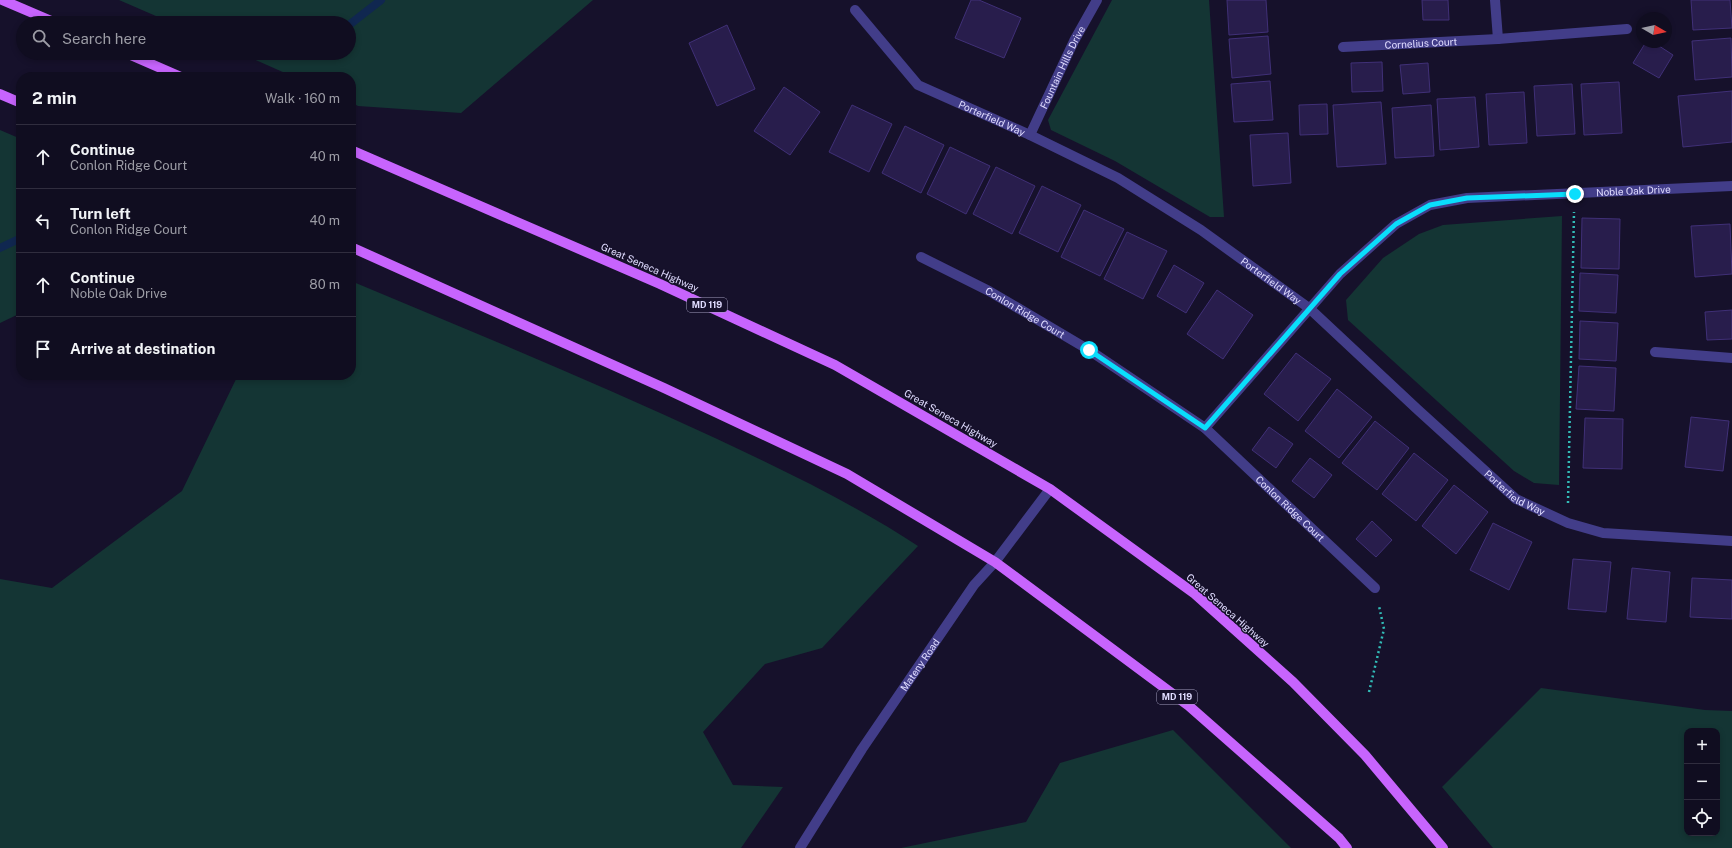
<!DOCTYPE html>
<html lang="en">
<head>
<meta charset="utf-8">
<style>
  :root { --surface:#100d20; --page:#1e1b2d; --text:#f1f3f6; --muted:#9c9ca5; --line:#302d3e }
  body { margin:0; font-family:"Public Sans",sans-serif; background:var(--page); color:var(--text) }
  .controls { position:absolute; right:12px; bottom:12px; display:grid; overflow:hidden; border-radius:8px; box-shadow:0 2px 6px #0003 }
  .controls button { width:36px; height:36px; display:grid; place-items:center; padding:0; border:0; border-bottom:1px solid var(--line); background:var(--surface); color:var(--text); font:20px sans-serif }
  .compass { position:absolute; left:1636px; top:12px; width:36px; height:36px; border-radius:50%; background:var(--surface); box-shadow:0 2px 6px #0003; rotate:99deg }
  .stop { position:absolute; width:12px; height:12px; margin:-9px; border:3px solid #0adefc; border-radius:50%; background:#fff }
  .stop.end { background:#0adefc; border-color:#fff; box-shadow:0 1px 4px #0008 }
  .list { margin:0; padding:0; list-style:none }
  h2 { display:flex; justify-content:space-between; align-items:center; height:52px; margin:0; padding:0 16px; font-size:17px }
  h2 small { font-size:13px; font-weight:400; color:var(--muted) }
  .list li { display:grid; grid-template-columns:26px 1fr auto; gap:12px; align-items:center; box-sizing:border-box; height:64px; padding:0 16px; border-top:1px solid var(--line) }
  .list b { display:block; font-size:15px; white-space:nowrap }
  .list p { margin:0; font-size:13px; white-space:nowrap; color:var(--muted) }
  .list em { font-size:13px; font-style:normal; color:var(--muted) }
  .icon { flex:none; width:22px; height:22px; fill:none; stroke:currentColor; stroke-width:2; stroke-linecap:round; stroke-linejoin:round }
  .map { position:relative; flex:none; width:1732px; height:848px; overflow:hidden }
  .search { position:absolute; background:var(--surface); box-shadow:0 2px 6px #0003; left:16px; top:16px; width:340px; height:44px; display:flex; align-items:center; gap:10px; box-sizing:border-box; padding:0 14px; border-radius:22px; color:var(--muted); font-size:15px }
  .panel { position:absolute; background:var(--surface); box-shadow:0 2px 6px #0003; left:16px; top:72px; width:340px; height:308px; border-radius:16px }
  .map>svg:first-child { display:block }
  .green { fill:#143534; fill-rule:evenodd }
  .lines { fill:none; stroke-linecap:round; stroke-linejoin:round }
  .stream { stroke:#102750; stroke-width:8 }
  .building { fill:#281d4c; stroke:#403077 }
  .path { stroke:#32bcb7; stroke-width:2.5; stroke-dasharray:2 3; stroke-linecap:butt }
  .minor { stroke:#423d89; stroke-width:10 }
  .tertiary { stroke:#423d89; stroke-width:10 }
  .primary { stroke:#c764fd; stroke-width:10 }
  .route { stroke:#0adefc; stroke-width:5 }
  .labels { text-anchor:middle; stroke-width:3; stroke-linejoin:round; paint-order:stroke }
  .shield { fill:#16112b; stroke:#a39fbf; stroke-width:1 }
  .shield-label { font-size:9px; font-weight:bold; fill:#e0dcff }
  .street-label { font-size:10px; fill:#e0dcff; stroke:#16112b }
</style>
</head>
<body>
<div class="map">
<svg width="1732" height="848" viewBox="0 0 1732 848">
  <rect width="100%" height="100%" fill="#16112b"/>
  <path class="green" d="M119,0H593L461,113L358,106L351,102V77H294L240,53H349V23H172Z
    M1112,0H1209L1224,217H1210L1115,161L1051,130L1048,120Z
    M0,130L21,139V313L0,323Z
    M1562,216L1559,485L1534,483L1514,471L1348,320L1346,300L1383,258L1419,234L1443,225Z
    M351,281C473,332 595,382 715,438C783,470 856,505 918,546L822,648L765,664L703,732L733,785L783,787L741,848H0V579L52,588L182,491L238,375H351Z
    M1541,688L1705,710L1732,711V848H1493L1442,787ZM1687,731H1717V833H1687Z
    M1173,730L1291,848H901L1026,822L1060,763Z"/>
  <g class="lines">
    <path class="stream" d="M349,25L381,0
      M311,55L314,53
      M0,248L21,238"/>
  </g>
  <path class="building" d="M971,0H979L1021,18L1004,58L955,38Z
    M1227,0H1266L1268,32L1229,35Z
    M1422,0H1448L1449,20H1423Z
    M1691,0H1730L1732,28L1693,30Z
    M727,25L755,89L717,106L689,43Z
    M1268,36L1271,74L1232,78L1229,39Z
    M1731,38L1732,77L1695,80L1692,41Z
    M1646,42H1653L1673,55L1659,78L1633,63Z
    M1382,62L1383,91L1352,92L1351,63Z
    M1428,63L1430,92L1403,94L1400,65Z
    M1270,81L1273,120L1234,122L1231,84Z
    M1619,82L1622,133L1584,135L1581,84Z
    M1572,84L1575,134L1537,136L1534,86Z
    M784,87L820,112L790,155L754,131Z
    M1732,91V142L1683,147L1678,96Z
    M1524,92L1527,143L1489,145L1486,94Z
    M1475,97L1479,147L1440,150L1437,99Z
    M1381,102L1386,164L1337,167L1333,105Z
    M1327,104L1328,134L1300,135L1299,105Z
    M852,105L892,124L869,172L829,152Z
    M1431,105L1434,156L1395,158L1392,108Z
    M905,126L944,145L921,193L882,173Z
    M1288,133L1291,183L1253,186L1250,135Z
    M950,147L990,166L966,214L927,194Z
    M996,167L1035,186L1012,234L973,214Z
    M1042,186L1081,205L1058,252L1019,233Z
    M1084,210L1124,229L1100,276L1061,257Z
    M1582,218L1620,219L1619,269L1581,268Z
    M1730,224L1732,274L1695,277L1691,226Z
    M1127,232L1167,251L1143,299L1104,279Z
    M1174,265L1204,283L1186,313L1157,296Z
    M1580,273L1618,275L1616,313L1579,311Z
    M1217,290L1253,315L1223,359L1187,334Z
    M1732,310V339L1707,340L1705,312Z
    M1580,321L1618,323L1616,361L1579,359Z
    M1296,353L1331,379L1298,421L1264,394Z
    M1579,366L1616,368L1614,411L1576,409Z
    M1337,389L1372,417L1339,458L1305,431Z
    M1691,417L1729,421L1723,471L1685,467Z
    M1585,418L1623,419L1622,469L1583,468Z
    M1375,421L1409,448L1377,490L1342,463Z
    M1269,427L1293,444L1276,468L1252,450Z
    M1414,453L1448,480L1416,521L1382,494Z
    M1310,458L1332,475L1314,498L1292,481Z
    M1454,485L1488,512L1456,554L1422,526Z
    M1372,521L1392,540L1376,557L1356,539Z
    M1493,523L1532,542L1509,590L1470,570Z
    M1573,559L1611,562L1606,612L1568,609Z
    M1632,568L1670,572L1666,622L1627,619Z
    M1692,578L1732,580V619L1690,617Z"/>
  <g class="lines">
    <path class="path" d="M1568,503L1574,212
      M1369,692L1384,629L1379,606"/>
    <g class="minor">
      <path d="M1495,0L1498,39"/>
      <path id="s1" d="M855,10L918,85L1030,135L1118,178L1201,230L1309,308L1417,409L1516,499L1568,523L1603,533L1732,541"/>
      <path id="s2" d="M1343,47L1498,39L1627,29"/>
      <path id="s3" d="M1030,135L1074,41L1097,0"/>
      <path id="s4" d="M921,257L989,291L1089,350L1205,428L1375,588"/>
      <path d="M1655,352L1732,358"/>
      <path id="s5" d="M1205,428L1340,274L1396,224L1430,205L1467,198L1732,186"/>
    </g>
    <path class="tertiary" id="s6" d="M800,848L862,749L974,585L995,562L1050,489"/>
    <path class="primary" d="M2,0L56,23
      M126,53L181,77
      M0,94L21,103
      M351,150L660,284L835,365L1050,489L1195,594L1293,682L1365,755L1443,848
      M351,247L664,388L847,474L995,562L1189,706L1339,838L1347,848"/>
  </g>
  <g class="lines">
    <path class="route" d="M1089,350L1205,428L1340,274L1396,224L1430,205L1467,198L1575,194"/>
  </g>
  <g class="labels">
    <g class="shield">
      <rect x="687" y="298" width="40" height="14" rx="3"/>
      <rect x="1157" y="690" width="40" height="14" rx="3"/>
    </g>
    <g class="shield-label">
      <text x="707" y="308">MD 119</text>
      <text x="1177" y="700">MD 119</text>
    </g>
    <g class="street-label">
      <text dy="4" stroke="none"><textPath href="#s2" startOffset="78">Cornelius Court</textPath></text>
      <text dy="4" stroke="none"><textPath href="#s3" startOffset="75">Fountain Hills Drive</textPath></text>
      <text dy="4" stroke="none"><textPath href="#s1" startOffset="179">Porterfield Way</textPath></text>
      <text dy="4" stroke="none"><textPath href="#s5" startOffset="523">Noble Oak Drive</textPath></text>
      <text transform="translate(650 267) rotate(24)" y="4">Great Seneca Highway</text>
      <text dy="4" stroke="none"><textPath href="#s1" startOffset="503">Porterfield Way</textPath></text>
      <text dy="4" stroke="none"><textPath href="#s4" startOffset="118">Conlon Ridge Court</textPath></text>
      <text transform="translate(951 418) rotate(30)" y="4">Great Seneca Highway</text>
      <text dy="4" stroke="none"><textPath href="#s1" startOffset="827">Porterfield Way</textPath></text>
      <text dy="4" stroke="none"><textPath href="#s4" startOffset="449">Conlon Ridge Court</textPath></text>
      <text transform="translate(1228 610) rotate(41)" y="4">Great Seneca Highway</text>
      <text dy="4" stroke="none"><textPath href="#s6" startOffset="219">Mateny Road</textPath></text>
    </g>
  </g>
</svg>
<div class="controls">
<button>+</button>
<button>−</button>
<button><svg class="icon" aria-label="locate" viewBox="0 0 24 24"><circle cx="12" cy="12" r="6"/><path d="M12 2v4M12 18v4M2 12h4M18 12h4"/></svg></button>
</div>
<svg class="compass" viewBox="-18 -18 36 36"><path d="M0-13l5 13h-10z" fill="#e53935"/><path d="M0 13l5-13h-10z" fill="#9c9ca5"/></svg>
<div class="stop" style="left:1089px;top:350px"></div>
<div class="stop end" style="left:1575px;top:194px"></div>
<div class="search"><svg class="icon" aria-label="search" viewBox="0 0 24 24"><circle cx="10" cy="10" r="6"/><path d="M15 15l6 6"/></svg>Search here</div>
<section class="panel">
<h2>2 min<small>Walk · 160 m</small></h2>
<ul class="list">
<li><svg class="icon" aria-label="ahead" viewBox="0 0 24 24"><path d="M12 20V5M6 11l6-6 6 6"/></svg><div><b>Continue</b><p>Conlon Ridge Court</p></div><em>40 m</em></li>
<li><svg class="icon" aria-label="left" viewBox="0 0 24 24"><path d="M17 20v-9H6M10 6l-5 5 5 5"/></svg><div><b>Turn left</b><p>Conlon Ridge Court</p></div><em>40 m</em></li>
<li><svg class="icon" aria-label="ahead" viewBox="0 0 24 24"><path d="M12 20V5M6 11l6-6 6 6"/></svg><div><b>Continue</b><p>Noble Oak Drive</p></div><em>80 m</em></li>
<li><svg class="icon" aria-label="arrive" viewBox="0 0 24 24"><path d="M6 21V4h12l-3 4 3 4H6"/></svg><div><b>Arrive at destination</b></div></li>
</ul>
</section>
</div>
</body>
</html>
